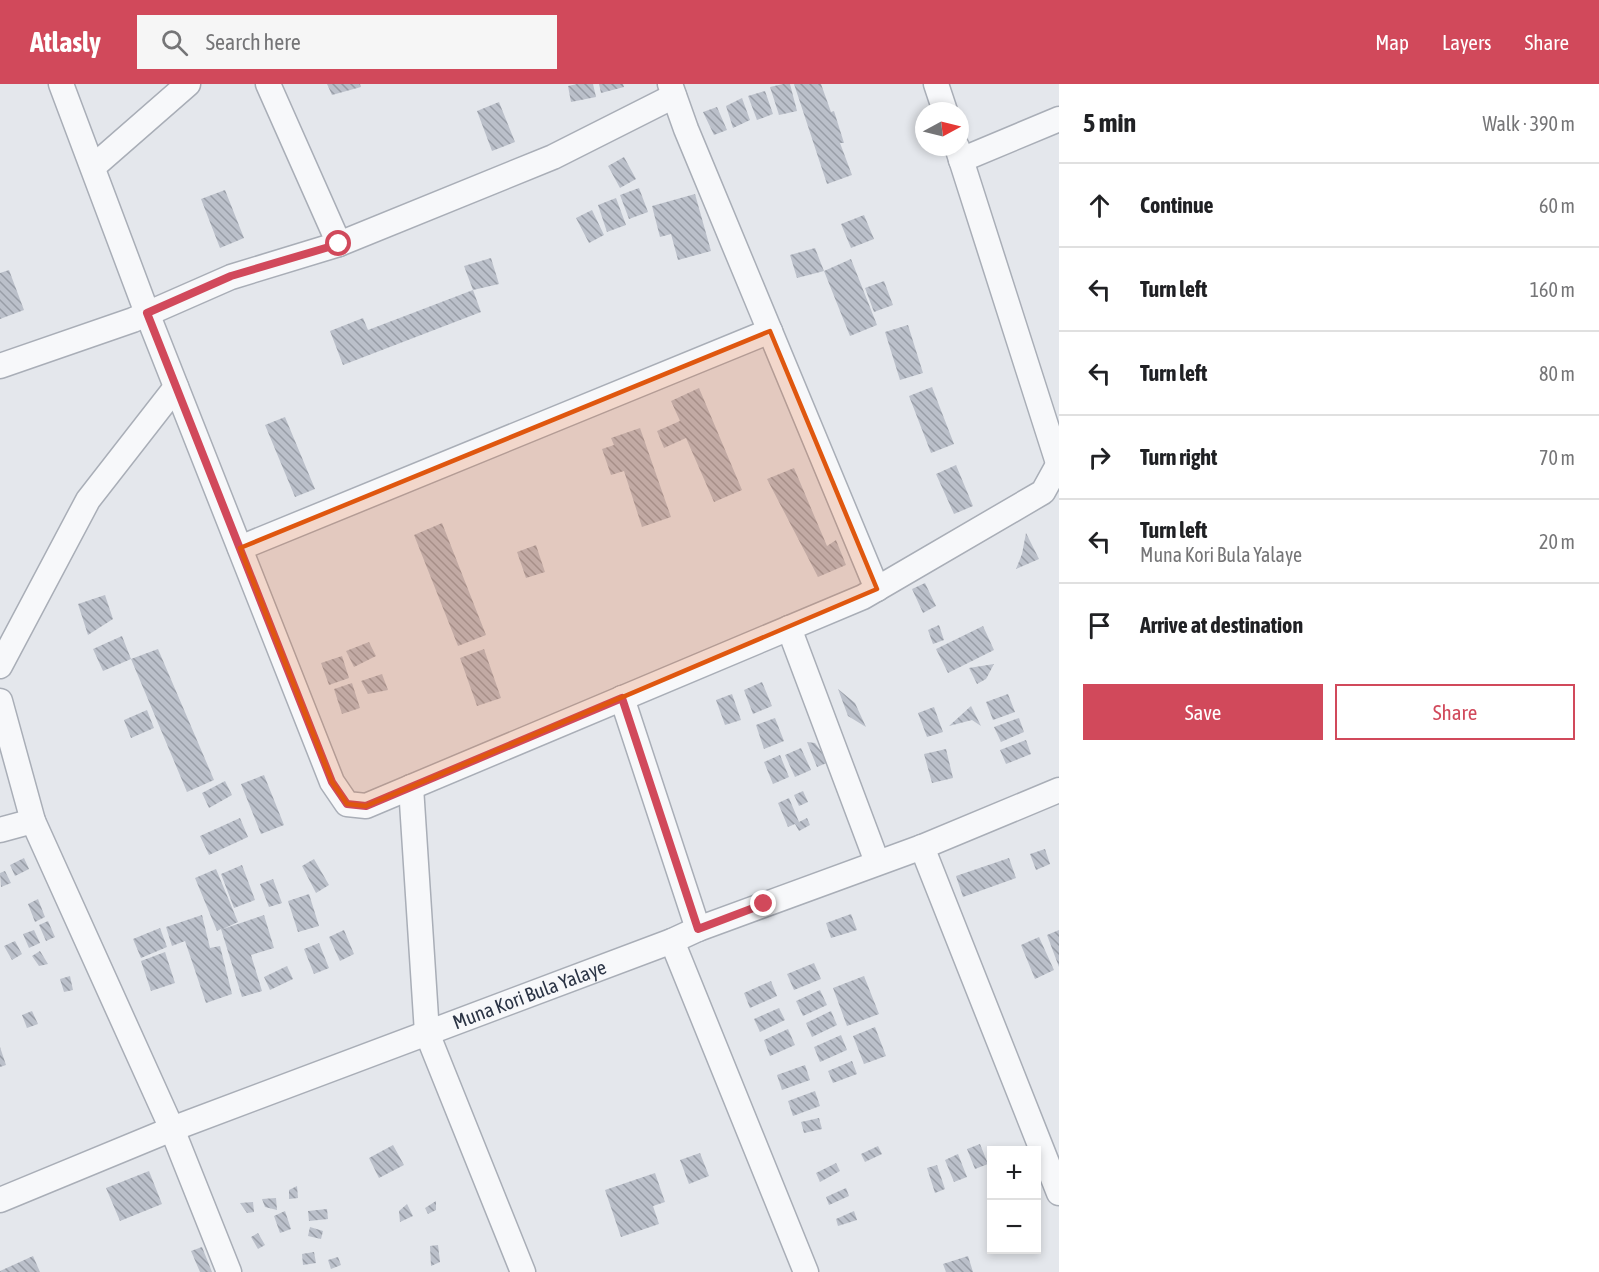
<!DOCTYPE html>
<html lang="en">
<head>
<meta charset="utf-8">
<style>
  :root { --surface:#fff; --page:#f6f6f6; --text:#202124; --muted:#757577; --line:#e0e0e0; --accent:#d1495b }
  body { margin:0; font-family:"Asap Condensed",sans-serif; background:var(--page); color:var(--text) }
  .controls { position:absolute; right:18px; bottom:18px; display:grid; overflow:hidden; border-radius:0px; box-shadow:0 3px 9px #0003 }
  .controls button { width:54px; height:54px; display:grid; place-items:center; padding:0; border:0; border-bottom:2px solid var(--line); background:var(--surface); color:var(--text); font:30px sans-serif }
  .compass { position:absolute; left:915px; top:18px; width:54px; height:54px; border-radius:50%; background:var(--surface); box-shadow:0 3px 9px #0003; rotate:83deg }
  .stop { position:absolute; width:18px; height:18px; margin:-14px; border:4px solid #d1495b; border-radius:50%; background:#fff }
  .stop.end { background:#d1495b; border-color:#fff; box-shadow:0 2px 6px #0008 }
  .list { margin:0; padding:0; list-style:none }
  h2 { display:flex; justify-content:space-between; align-items:center; height:78px; margin:0; padding:0 24px; font-size:26px }
  h2 small { font-size:20px; font-weight:400; color:var(--muted) }
  .list li { display:grid; grid-template-columns:39px 1fr auto; gap:18px; align-items:center; box-sizing:border-box; height:84px; padding:0 24px; border-top:2px solid var(--line) }
  .list b { display:block; font-size:22px; white-space:nowrap }
  .list p { margin:0; font-size:20px; white-space:nowrap; color:var(--muted) }
  .list em { font-size:20px; font-style:normal; color:var(--muted) }
  .actions { display:flex; gap:12px; padding:18px 24px }
  .actions a { flex:1; padding:14px 0; border:2px solid var(--accent); border-radius:0px; text-align:center; font-size:21px; color:var(--accent) }
  .actions .main { background:var(--accent); color:#fff }
  .icon { flex:none; width:33px; height:33px; fill:none; stroke:currentColor; stroke-width:2; stroke-linecap:round; stroke-linejoin:round }
  .map { position:relative; flex:none; width:1059px; height:1188px; overflow:hidden }
  header { display:flex; align-items:center; gap:36px; box-sizing:border-box; height:84px; padding:0 30px; background:var(--accent); color:#fff }
  header strong { font-size:28px }
  nav { display:flex; gap:33px; margin-inline-start:auto; font-size:21px }
  .search { width:420px; height:54px; background:var(--page); display:flex; align-items:center; gap:15px; box-sizing:border-box; padding:0 21px; border-radius:0px; color:var(--muted); font-size:22px }
  main { display:flex }
  aside { flex:1; background:var(--surface) }
  .map>svg:first-child { display:block }
  .building { fill:url(#building-back-hatch) }
  .lines { fill:none; stroke-linecap:round; stroke-linejoin:round }
  .minor-casing { stroke:#a9aeb7; stroke-width:27 }
  .minor { stroke:#f7f8fa; stroke-width:24 }
  .route { stroke:#d1495b; stroke-width:8 }
  .marked { fill:#df570f; fill-opacity:0.2; stroke:#df570f; stroke-width:4.5; stroke-linejoin:round }
  .labels { text-anchor:middle; stroke-width:4.5; stroke-linejoin:round; paint-order:stroke }
  .street-label { font-size:20px; fill:#2b3445; stroke:#f4f6f9 }
</style>
</head>
<body>
<header>
<strong>Atlasly</strong>
<div class="search"><svg class="icon" aria-label="search" viewBox="0 0 24 24"><circle cx="10" cy="10" r="6"/><path d="M15 15l6 6"/></svg>Search here</div>
<nav><a>Map</a><a>Layers</a><a>Share</a></nav>
</header>
<main>
<div class="map">
<svg width="1059" height="1188" viewBox="0 0 1059 1188">
  <defs>
    <pattern id="building-back-hatch" width="6" height="6" patternUnits="userSpaceOnUse" patternTransform="scale(1.5)"><rect width="6" height="6" fill="#bbc0ca"/><path d="M-1 5l2 2M0 0l6 6M5-1l2 2" fill="none" stroke="#989da6"/></pattern>
  </defs>
  <rect width="100%" height="100%" fill="#e4e7ec"/>
  <path class="building" d="M327,0H360L361,3L332,11Z
    M577,0H593L596,13L571,18L568,2Z
    M599,0H623L624,3L601,9Z
    M783,0H790L797,27L779,31L770,3Z
    M794,0H821L831,28L834,27L844,59H840L852,91L827,100Z
    M765,7L773,30L757,36L748,12Z
    M742,14L750,36L733,44L726,22Z
    M499,18L515,58L492,67L477,27Z
    M717,23L727,46L714,51L703,28Z
    M624,73L636,95L620,104L608,82Z
    M639,104L648,128L629,135L620,111Z
    M225,106L244,154L220,164L201,115Z
    M695,110L711,167L678,176L671,150L660,153L652,122Z
    M616,114L626,141L607,148L598,121Z
    M592,126L604,151L589,159L576,134Z
    M864,131L874,155L851,164L841,140Z
    M815,164L824,187L797,194L790,171Z
    M491,174L499,200L473,206L464,182Z
    M851,175L877,241L850,252L824,187Z
    M9,186L24,226L0,235V189Z
    M884,197L893,221L874,228L865,204Z
    M473,206L481,228L343,281L330,247L363,234L368,246Z
    M908,241L923,289L900,296L885,248Z
    M932,303L954,360L931,369L909,312Z
    M699,304L742,406L714,418L686,354L664,364L657,347L680,337L671,317Z
    M285,333L315,405L295,413L265,341Z
    M640,344L671,433L642,443L624,387L611,391L602,365L614,361L611,354Z
    M956,381L973,422L954,430L936,390Z
    M794,384L827,462L836,456L846,481L818,493L767,395Z
    M442,439L486,551L458,562L414,451Z
    M1026,449L1039,475L1016,485L1022,470Z
    M536,461L545,488L526,494L517,468Z
    M925,499L936,522L923,529L912,505Z
    M105,511L113,535L88,551L78,520Z
    M939,541L944,556L933,560L928,546Z
    M983,542L994,566L948,589L936,565Z
    M122,552L131,575L103,587L93,565Z
    M369,558L376,572L354,583L346,567Z
    M158,565L214,696L187,708L131,575Z
    M484,565L501,614L477,622L460,574Z
    M342,572L349,594L329,601L321,579Z
    M994,580L986,595L977,600L969,584Z
    M382,590L388,606L368,610L361,597Z
    M762,598L772,622L753,630L744,606Z
    M352,599L360,624L342,630L334,605Z
    M838,605L855,619L866,643L848,632Z
    M732,610L741,636L725,641L716,616Z
    M1008,610L1015,628L993,636L986,618Z
    M971,622L981,642L972,636L949,642Z
    M934,623L943,648L927,653L918,629Z
    M147,626L154,644L131,654L124,636Z
    M775,634L784,657L764,665L756,641Z
    M1019,634L1024,648L1001,658L994,643Z
    M1026,656L1031,670L1006,680L1000,666Z
    M807,658L815,659L829,678L817,683Z
    M801,664L811,686L795,693L785,671Z
    M946,665L953,694L932,699L924,670Z
    M780,671L789,693L773,700L764,678Z
    M264,691L284,741L261,750L241,700Z
    M225,697L232,711L209,724L202,709Z
    M803,707L808,718L799,722L794,711Z
    M789,714L799,738L807,734L810,741L799,747L795,740L788,743L778,719Z
    M240,734L248,753L209,771L200,752Z
    M1045,765L1050,780L1036,786L1030,770Z
    M24,774L29,785L15,792L10,781Z
    M1009,774L1016,794L963,813L956,792Z
    M314,775L329,801L316,809L302,782Z
    M242,781L255,816L234,824L221,790Z
    M216,785L238,838L223,845L264,831L274,864L251,871L262,907L242,913L221,845L217,847L195,794Z
    M5,787L11,799L1,803L0,789Z
    M273,795L282,819L269,823L260,800Z
    M309,810L319,842L298,848L288,817Z
    M38,815L45,833L35,838L28,820Z
    M851,830L857,846L831,854L826,839Z
    M202,831L210,864L220,862L232,910L206,919L185,857L172,862L166,843Z
    M48,837L55,853L46,857L39,841Z
    M160,844L167,863L141,874L133,855Z
    M34,846L40,859L29,864L23,850Z
    M344,846L354,870L340,877L329,853Z
    M1059,846V883L1047,851Z
    M1039,853L1054,886L1035,895L1021,861Z
    M15,857L22,870L12,876L4,862Z
    M319,859L329,884L314,890L304,865Z
    M40,867L48,880L39,882L32,872Z
    M165,868L175,899L151,907L141,877Z
    M814,879L821,895L794,906L787,890Z
    M287,882L293,895L270,906L264,893Z
    M70,892L73,906L64,908L60,895Z
    M864,892L879,930L847,942L833,904Z
    M771,897L777,912L750,924L744,909Z
    M820,906L827,921L803,932L796,917Z
    M779,924L785,936L760,948L754,935Z
    M32,927L38,940L27,944L22,931Z
    M831,927L837,941L812,953L806,939Z
    M875,943L886,972L864,980L853,952Z
    M788,945L795,961L770,972L764,956Z
    M841,951L847,966L820,978L814,963Z
    M0,963L6,981L0,983Z
    M852,977L857,990L833,999L828,987Z
    M805,981L810,996L782,1006L777,991Z
    M815,1007L820,1022L793,1032L788,1017Z
    M819,1034L822,1045L804,1049L801,1038Z
    M980,1060L988,1080L975,1085L967,1065Z
    M393,1061L404,1081L379,1094L369,1074Z
    M878,1062L882,1070L865,1078L861,1070Z
    M700,1069L709,1092L689,1100L680,1076Z
    M958,1070L967,1093L954,1098L945,1076Z
    M836,1079L840,1087L820,1098L816,1089Z
    M937,1081L945,1105L935,1109L927,1084Z
    M149,1087L162,1120L120,1137L106,1104Z
    M655,1089L665,1118L653,1122L659,1140L621,1153L605,1106Z
    M297,1102L298,1114L289,1115V1106Z
    M846,1104L849,1112L829,1121L826,1113Z
    M276,1114L277,1126L265,1123L262,1115Z
    M436,1117V1126L428,1130L425,1124Z
    M253,1118L254,1128L247,1129L240,1119Z
    M407,1120L413,1132L400,1138L399,1127Z
    M327,1125L328,1135L309,1137L308,1127Z
    M285,1127L291,1145L280,1149L274,1132Z
    M854,1127L857,1136L838,1142L836,1135Z
    M310,1143L323,1147L321,1155L308,1152Z
    M258,1149L265,1161L258,1165L251,1153Z
    M438,1161L440,1178L431,1182L430,1162Z
    M202,1163L212,1188H200L191,1167Z
    M314,1168L316,1179L303,1181L302,1170Z
    M33,1172L40,1188H0V1187Z
    M968,1172L973,1188H946L943,1180Z
    M338,1173L341,1181L331,1185L328,1176Z"/>
  <g class="lines">
    <defs>
      <g id="minor">
        <path d="M61,0L147,229L332,698L347,720L366,722L863,513L1043,408L1059,379"/>
        <path d="M268,0L339,160"/>
        <path d="M670,0L686,45L877,505"/>
        <path d="M936,0L945,27"/>
        <path d="M957,63L1059,382"/>
        <path d="M961,76L1059,35"/>
        <path d="M93,83L188,0"/>
        <path d="M0,282L133,236L231,193L339,160L553,73L674,12"/>
        <path d="M240,464L770,247"/>
        <path d="M789,544L877,778"/>
        <path d="M0,582L88,416L176,303"/>
        <path d="M622,614L698,845"/>
        <path d="M0,617L33,737L172,1045L229,1188"/>
        <path d="M411,703L427,949L523,1188"/>
        <path d="M0,746L33,737"/>
        <path d="M922,763L1059,1109"/>
        <path d="M672,857L806,1188"/>
        <path id="s1" d="M0,1116L172,1045L672,857L698,845L922,763L1059,706"/>
      </g>
    </defs>
    <use href="#minor" class="minor-casing"/>
    <use href="#minor" class="minor"/>
  </g>
  <g class="lines">
    <path class="route" d="M339,160L231,192L147,229L332,698L347,720L366,722L622,614L698,845L764,820"/>
  </g>
  <path class="marked" d="M770,247L877,505L366,722L347,720L332,698L240,464Z"/>
  <g class="labels">
    <g class="street-label">
      <text dy="7" stroke="none"><textPath href="#s1" startOffset="568">Muna Kori Bula Yalaye</textPath></text>
    </g>
  </g>
</svg>
<div class="controls">
<button>+</button>
<button>−</button>
</div>
<svg class="compass" viewBox="-18 -18 36 36"><path d="M0-13l5 13h-10z" fill="#e53935"/><path d="M0 13l5-13h-10z" fill="#757577"/></svg>
<div class="stop" style="left:339px;top:160px"></div>
<div class="stop end" style="left:764px;top:820px"></div>
</div>
<aside>
<h2>5 min<small>Walk · 390 m</small></h2>
<ul class="list">
<li><svg class="icon" aria-label="ahead" viewBox="0 0 24 24"><path d="M12 20V5M6 11l6-6 6 6"/></svg><div><b>Continue</b></div><em>60 m</em></li>
<li><svg class="icon" aria-label="left" viewBox="0 0 24 24"><path d="M17 20v-9H6M10 6l-5 5 5 5"/></svg><div><b>Turn left</b></div><em>160 m</em></li>
<li><svg class="icon" aria-label="left" viewBox="0 0 24 24"><path d="M17 20v-9H6M10 6l-5 5 5 5"/></svg><div><b>Turn left</b></div><em>80 m</em></li>
<li><svg class="icon" aria-label="right" viewBox="0 0 24 24"><path d="M7 20v-9h11M14 6l5 5-5 5"/></svg><div><b>Turn right</b></div><em>70 m</em></li>
<li><svg class="icon" aria-label="left" viewBox="0 0 24 24"><path d="M17 20v-9H6M10 6l-5 5 5 5"/></svg><div><b>Turn left</b><p>Muna Kori Bula Yalaye</p></div><em>20 m</em></li>
<li><svg class="icon" aria-label="arrive" viewBox="0 0 24 24"><path d="M6 21V4h12l-3 4 3 4H6"/></svg><div><b>Arrive at destination</b></div></li>
</ul>
<div class="actions"><a class="main">Save</a><a>Share</a></div>
</aside>
</main>
</body>
</html>
